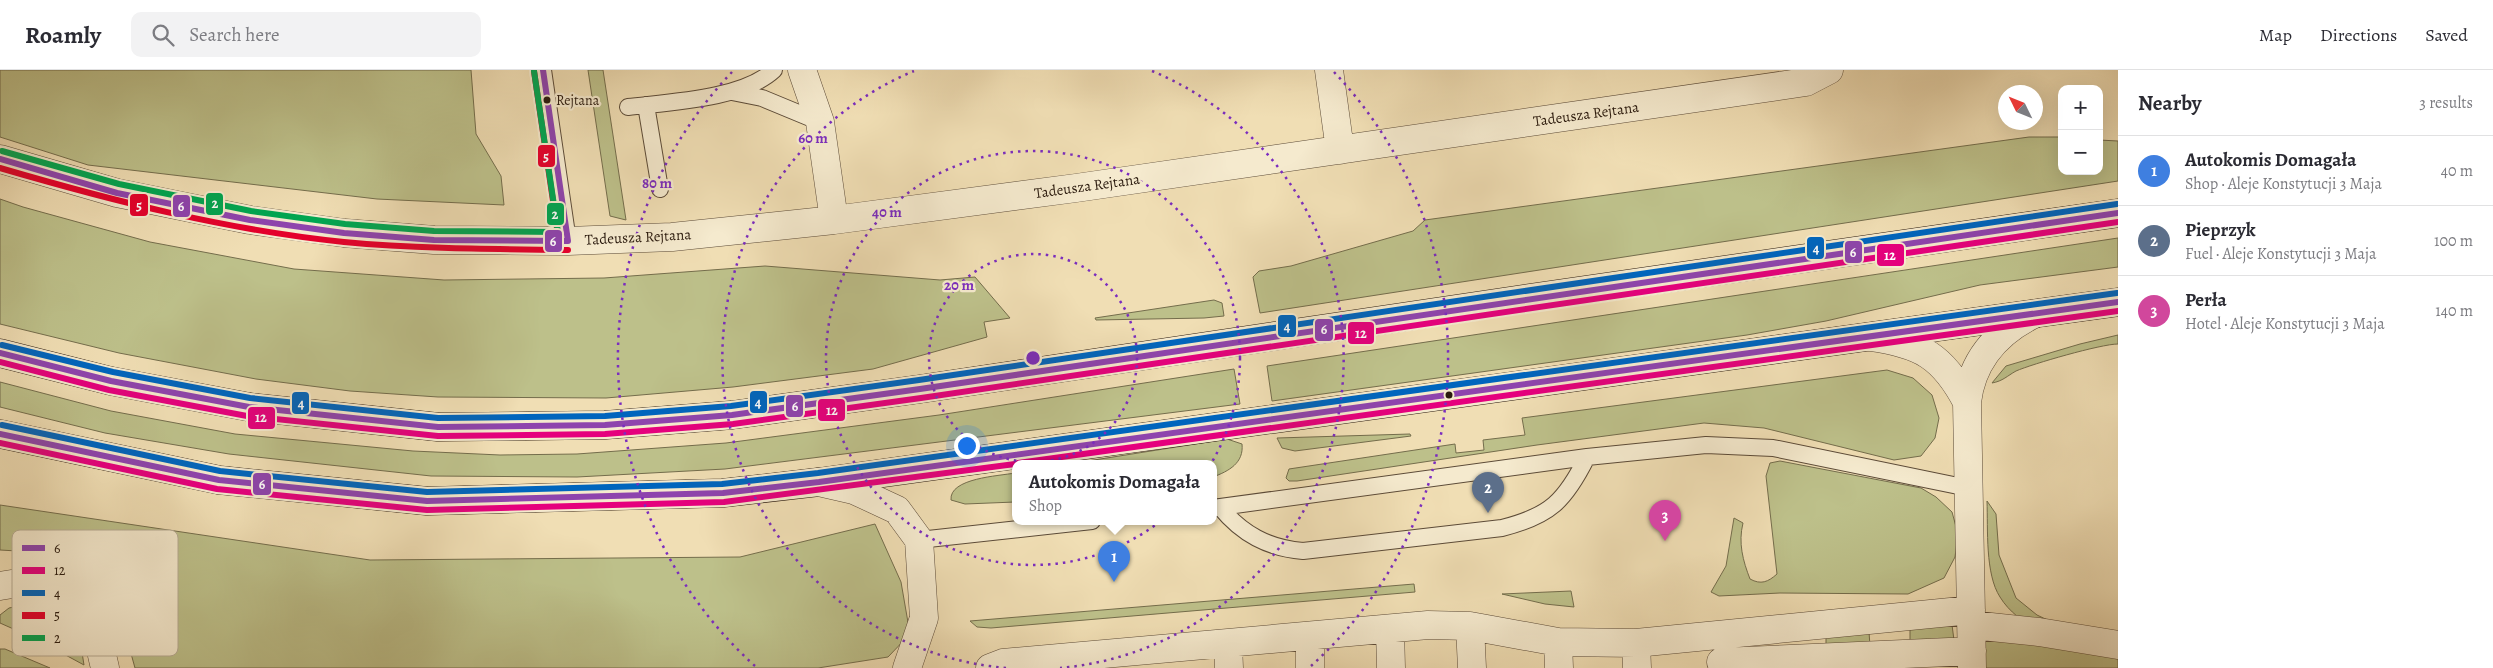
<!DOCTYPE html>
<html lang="en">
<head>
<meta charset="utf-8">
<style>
  :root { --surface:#fff; --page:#f2f2f3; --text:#2b2b33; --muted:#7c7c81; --line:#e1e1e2; --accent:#0b8043 }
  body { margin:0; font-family:Alegreya,serif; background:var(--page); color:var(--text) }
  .controls { position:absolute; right:15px; top:15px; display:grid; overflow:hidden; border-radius:10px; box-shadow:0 5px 20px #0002 }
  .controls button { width:45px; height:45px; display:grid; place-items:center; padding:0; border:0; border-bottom:1px solid var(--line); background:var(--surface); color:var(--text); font:25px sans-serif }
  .compass { position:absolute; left:1998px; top:15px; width:45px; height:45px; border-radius:50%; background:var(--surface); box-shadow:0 5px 20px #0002; rotate:313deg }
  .you { position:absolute; left:966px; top:375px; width:18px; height:18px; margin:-12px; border:4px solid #fff; border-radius:50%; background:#1a73e8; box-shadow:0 0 0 8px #1a73e833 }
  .badge { display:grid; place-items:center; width:32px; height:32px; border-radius:50%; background:var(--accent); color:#fff; font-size:16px; font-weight:700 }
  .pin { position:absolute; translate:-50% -41px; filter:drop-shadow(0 1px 2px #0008) }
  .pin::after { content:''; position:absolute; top:26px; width:18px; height:15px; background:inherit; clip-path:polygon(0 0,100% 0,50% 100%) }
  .popup { position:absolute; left:1012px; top:390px; width:205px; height:65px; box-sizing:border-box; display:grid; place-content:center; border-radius:10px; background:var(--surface); filter:drop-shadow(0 1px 4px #0005); font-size:16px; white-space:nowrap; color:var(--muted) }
  .popup b { font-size:19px; color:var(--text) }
  .popup::after { content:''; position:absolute; left:50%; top:100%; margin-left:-10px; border:10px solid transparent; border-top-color:var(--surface) }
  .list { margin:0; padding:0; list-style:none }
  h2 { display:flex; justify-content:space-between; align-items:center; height:65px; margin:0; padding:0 20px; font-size:21px }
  h2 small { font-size:16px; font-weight:400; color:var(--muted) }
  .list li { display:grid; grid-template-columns:32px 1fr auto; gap:15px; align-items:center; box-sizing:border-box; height:70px; padding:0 20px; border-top:1px solid var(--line) }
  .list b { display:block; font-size:19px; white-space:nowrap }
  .list p { margin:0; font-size:16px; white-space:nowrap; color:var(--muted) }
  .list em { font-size:16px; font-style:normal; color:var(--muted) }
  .icon { flex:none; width:28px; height:28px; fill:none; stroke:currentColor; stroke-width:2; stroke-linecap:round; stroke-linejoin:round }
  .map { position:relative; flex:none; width:2118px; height:598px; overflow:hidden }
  header { display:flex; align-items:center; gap:30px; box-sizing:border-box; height:70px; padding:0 25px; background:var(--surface); border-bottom:1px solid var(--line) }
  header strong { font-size:24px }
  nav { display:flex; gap:28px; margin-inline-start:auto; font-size:18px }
  .search { width:350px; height:45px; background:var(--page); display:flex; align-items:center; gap:12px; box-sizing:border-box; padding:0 18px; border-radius:10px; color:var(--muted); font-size:19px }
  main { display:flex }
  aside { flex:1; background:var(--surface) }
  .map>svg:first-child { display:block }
  .green { fill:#bdc08a; stroke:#746d4c }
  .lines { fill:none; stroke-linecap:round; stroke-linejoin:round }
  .lane-casing { stroke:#5c4b38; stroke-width:18 }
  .street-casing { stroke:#5c4b38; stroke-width:29 }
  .secondary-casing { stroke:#2a1a0e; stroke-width:29 }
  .lane { stroke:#f5eace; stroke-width:16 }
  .street { stroke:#f5eace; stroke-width:28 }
  .secondary { stroke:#f5eace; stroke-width:28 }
  .bus-1-casing { stroke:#f5eace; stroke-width:10 }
  .bus-2-casing { stroke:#f5eace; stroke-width:10 }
  .bus-3-casing { stroke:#f5eace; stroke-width:10 }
  .bus-4-casing { stroke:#f5eace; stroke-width:10 }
  .bus-5-casing { stroke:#f5eace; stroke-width:10 }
  .bus-1 { stroke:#8e44ad; stroke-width:6 }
  .bus-2 { stroke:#e5007d; stroke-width:6 }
  .bus-3 { stroke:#0065bd; stroke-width:6 }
  .bus-4 { stroke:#e4002b; stroke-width:6 }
  .bus-5 { stroke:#00a651; stroke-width:6 }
  .ring { fill:none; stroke:#7b2cbf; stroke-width:2.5; stroke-dasharray:2.5 5 }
  .bus-dot { fill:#2a1a0e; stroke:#f5eace; stroke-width:2 }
  .labels { text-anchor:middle; stroke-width:4.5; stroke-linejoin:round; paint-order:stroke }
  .bus-label { font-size:14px; fill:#2a1a0e; stroke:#f5eace; text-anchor:start }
  .street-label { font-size:15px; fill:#2a1a0e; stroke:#f5eace }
  .key { fill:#f5eace; stroke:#b8ac94; stroke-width:1 }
  .key-label { font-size:14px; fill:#2a1a0e }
  .centre { fill:#7b2cbf; stroke:#f5eace; stroke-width:2.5 }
  .ring-label { font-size:15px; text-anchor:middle; font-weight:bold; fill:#7b2cbf; stroke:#f5eace; stroke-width:4.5; stroke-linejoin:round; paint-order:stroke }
  .line-badge { stroke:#f5eace; stroke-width:2 }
  .badge-label { font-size:14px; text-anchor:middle; font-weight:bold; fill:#fff }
</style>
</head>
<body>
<header>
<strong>Roamly</strong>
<div class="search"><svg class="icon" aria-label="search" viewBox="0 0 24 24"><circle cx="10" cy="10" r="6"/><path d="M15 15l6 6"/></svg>Search here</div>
<nav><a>Map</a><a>Directions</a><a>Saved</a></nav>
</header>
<main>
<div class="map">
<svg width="2118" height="598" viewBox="0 0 2118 598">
  <rect width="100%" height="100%" fill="#f0deb4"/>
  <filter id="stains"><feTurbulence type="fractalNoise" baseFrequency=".004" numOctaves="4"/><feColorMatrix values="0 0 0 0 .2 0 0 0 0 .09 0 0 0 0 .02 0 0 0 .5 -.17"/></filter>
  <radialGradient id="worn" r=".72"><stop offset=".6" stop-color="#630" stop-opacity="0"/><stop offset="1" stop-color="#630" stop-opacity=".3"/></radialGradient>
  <path class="green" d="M0,0H471L476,64L501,106L504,135L377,129L88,95L0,67Z
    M588,0H603L626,150L610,146Z
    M2029,67H2062V101H2099V70L2118,71V111L1260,243L1253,207L1259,201L1291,196L1413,161L1425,150Z
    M0,129L23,137L150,172L294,199L444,210L604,208L765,196L940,210L975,207L1010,248L984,252L987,267L873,299L733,317L606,328L438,327L350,321L256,309L119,283L0,254Z
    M2118,168V197L1980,215L1826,251L1747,265L1272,331L1267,296Z
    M1214,230L1222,233L1224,246L1204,248L1096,250L1095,248Z
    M2118,265V274C2101,274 2032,294 2016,301C2007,306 2003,311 1992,313L2006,296L2080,274Z
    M1234,299L1240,334L725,399L577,407L431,406L229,384L105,363L0,337V312L111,341L235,364L413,381L500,385L577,384L726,373L939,345Z
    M1887,300L1913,308L1932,325L1939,348L1935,368L1921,386L1894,390L1764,358L1704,353L1537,375L1297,411H1289L1286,408L1289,399L1455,374L1456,383L1484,380L1483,370L1525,365L1522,348Z
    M1410,364L1411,366L1295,381L1282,378L1277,368Z
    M1227,369L1242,374C1244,393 1229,401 1213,407V393H1075Z
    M1780,391L1921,418L1936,427L1952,442L1958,464L1955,487L1944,508L1908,524L1780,523L1719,526L1711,522L1726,496L1734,448L1743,453C1738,473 1743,491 1750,509C1761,515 1768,512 1777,504L1766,406L1770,393Z
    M1015,403V432L965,434L951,430C949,408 999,406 1015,403Z
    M1987,431L1996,444L1999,485L2016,528L2037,545L2056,554L2118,562V598H1973L1972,555L2038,561C2024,552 2009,542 2000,527C1985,504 1988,459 1987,431Z
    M0,435L370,490L740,487L875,454L901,512L910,564L888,587L818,598H135L104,486L0,480Z
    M1414,514L1415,522L991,558L977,557L970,551Z
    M1571,521L1574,537L1545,534L1502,524Z
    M42,531L65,546L81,576L84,595L36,569L0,553V545L9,538Z
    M1952,555L1954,570L1910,573V558Z
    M1869,562L1870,576L1826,577V565Z
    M0,579H5L50,598H0Z"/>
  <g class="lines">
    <defs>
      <path id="lane" d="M543,0L568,171
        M732,22L762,28L820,52
        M646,35L660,119
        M628,37C670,32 743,29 774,0
        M1220,437C1242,464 1268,478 1303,481L1502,458C1550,446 1565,431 1587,387
        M1213,438L1587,387L1706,375L1773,378L1968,418
        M919,470L1092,451"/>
      <path id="street" d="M802,0L820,52L834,150
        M1329,0L1340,80
        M0,89L117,123L250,150L344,163L434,170L568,171L672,167L834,150L1076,118L1806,12L1829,0
        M1870,267C1921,274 1943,286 1967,332
        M819,412L854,420L897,440L919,470L924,548L907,598
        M0,516L43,509L63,514L79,526L92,542L105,598
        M1972,555L2039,562L2118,575
        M1470,556L1472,598
        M1390,559L1391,598
        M1310,566V598
        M1558,572L1559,598
        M1636,573L1637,598
        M1228,574L1229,598
        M1721,592L1972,581
        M990,598L1003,593L1428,555L1470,556L1558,572L1636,573L1971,540
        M1972,598L1967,332C1972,290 1997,262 2034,244"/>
      <path id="secondary" d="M0,283L111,311L249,337L438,357L605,355L732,345L920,319L1503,232L2118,143
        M0,364L219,410L427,431L723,423L819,412L2118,232"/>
    </defs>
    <use href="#lane" class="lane-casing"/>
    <use href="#street" class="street-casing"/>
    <use href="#secondary" class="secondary-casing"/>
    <use href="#lane" class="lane"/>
    <use href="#street" class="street"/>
    <use href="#secondary" class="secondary"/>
    <defs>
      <path id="bus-1" d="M0,89L117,123L250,150L344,163L434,170L568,171L543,0
        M0,283L111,311L249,337L438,357L605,355L732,345L920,319L2118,143
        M0,364L219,410L427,431L723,423L819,412L2118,232"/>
      <path id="bus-2" d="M0,292L109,320L247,346L438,366L605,364L733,354L921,328L2118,152
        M0,373L217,419L427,440L724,432L1015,394
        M1018,393L2118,241"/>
      <path id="bus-3" d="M2,275L113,302L250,328L438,348L605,346L731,336L919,310L2117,134
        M2,355L220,401L427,422L722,414L818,403L2117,223"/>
      <path id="bus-4" d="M534,1L559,172
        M0,98C113,131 227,160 344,172C419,179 493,179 568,180"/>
      <path id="bus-5" d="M2,81L119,114L251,141L345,154L434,161L558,162L534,1"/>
    </defs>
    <use href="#bus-1" class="bus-1-casing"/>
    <use href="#bus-2" class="bus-2-casing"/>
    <use href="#bus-3" class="bus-3-casing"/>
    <use href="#bus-4" class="bus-4-casing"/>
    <use href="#bus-5" class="bus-5-casing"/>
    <use href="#bus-1" class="bus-1"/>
    <use href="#bus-2" class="bus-2"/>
    <use href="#bus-3" class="bus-3"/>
    <use href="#bus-4" class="bus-4"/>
    <use href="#bus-5" class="bus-5"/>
  </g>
  <g class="ring">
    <circle cx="1033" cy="288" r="104"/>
    <circle cx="1033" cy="288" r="207"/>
    <path d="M1006 598A311 311 0 0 1 914 1M1152 1A311 311 0 0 1 1060 598"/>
    <path d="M755 596A415 415 0 0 1 732 2M1334 2A415 415 0 0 1 1311 596"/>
  </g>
  <g class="bus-dot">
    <circle cx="547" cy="30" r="4.5"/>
    <circle cx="1449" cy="325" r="4.5"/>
  </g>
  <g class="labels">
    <g class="bus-label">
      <text x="556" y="35">Rejtana</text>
    </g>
    <g class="street-label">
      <text transform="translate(1586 44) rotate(-8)" y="5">Tadeusza Rejtana</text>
      <text transform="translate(1087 116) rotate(-8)" y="5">Tadeusza Rejtana</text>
      <text transform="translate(638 167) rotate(-3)" y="5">Tadeusza Rejtana</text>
    </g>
  </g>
  <rect x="12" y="460" width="166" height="126" rx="8" class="key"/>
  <rect x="22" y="475" width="23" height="6" fill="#8e44ad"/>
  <rect x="22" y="497" width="23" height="7" fill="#e5007d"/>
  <rect x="22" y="520" width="23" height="6" fill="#0065bd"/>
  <rect x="22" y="542" width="23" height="7" fill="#e4002b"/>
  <rect x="22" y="565" width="23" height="6" fill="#00a651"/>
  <g class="key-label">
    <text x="54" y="483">6</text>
    <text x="54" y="505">12</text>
    <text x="54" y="528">4</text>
    <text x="54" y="550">5</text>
    <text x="54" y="573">2</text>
  </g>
  <circle cx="1033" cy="288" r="8" class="centre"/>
  <g class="ring-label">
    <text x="813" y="73">60 m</text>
    <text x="657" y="118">80 m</text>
    <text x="887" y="147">40 m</text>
    <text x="959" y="220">20 m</text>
  </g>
  <g class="line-badge">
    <rect x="537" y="74" width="19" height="24" rx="5" fill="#e4002b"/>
    <rect x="205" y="122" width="19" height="24" rx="5" fill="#00a651"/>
    <rect x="129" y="123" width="20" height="24" rx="5" fill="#e4002b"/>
    <rect x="172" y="124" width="19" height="24" rx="5" fill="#8e44ad"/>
    <rect x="546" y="132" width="19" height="24" rx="5" fill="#00a651"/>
    <rect x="544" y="159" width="19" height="24" rx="5" fill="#8e44ad"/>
    <rect x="1806" y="166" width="19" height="24" rx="5" fill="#0065bd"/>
    <rect x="1844" y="170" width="19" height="24" rx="5" fill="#8e44ad"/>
    <rect x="1876" y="173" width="29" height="24" rx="5" fill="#e5007d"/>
    <rect x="1277" y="244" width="20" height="24" rx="5" fill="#0065bd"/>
    <rect x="1314" y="248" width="20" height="24" rx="5" fill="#8e44ad"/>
    <rect x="1347" y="251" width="28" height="24" rx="5" fill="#e5007d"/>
    <rect x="749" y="320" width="19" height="24" rx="5" fill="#0065bd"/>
    <rect x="291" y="321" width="19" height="24" rx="5" fill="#0065bd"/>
    <rect x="785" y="324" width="19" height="24" rx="5" fill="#8e44ad"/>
    <rect x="817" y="328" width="29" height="24" rx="5" fill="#e5007d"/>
    <rect x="247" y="336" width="29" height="24" rx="5" fill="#e5007d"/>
    <rect x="252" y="402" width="20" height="24" rx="5" fill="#8e44ad"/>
  </g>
  <g class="badge-label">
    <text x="546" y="91">5</text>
    <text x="215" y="138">2</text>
    <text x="139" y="140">5</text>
    <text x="181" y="141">6</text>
    <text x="555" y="149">2</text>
    <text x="553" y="176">6</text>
    <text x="1816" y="183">4</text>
    <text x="1853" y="187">6</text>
    <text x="1890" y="190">12</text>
    <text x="1287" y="261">4</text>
    <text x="1324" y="264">6</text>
    <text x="1361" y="268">12</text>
    <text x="758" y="337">4</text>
    <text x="301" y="338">4</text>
    <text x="795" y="341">6</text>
    <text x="832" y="345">12</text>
    <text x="261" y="352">12</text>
    <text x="262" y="419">6</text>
  </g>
  <rect width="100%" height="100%" filter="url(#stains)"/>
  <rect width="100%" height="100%" fill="url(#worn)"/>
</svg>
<div class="controls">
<button>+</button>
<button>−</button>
</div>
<svg class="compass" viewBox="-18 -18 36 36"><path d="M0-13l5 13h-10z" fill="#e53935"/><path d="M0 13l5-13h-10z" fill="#7c7c81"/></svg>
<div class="you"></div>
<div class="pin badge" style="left:1114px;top:512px;background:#3f7fe0">1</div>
<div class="popup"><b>Autokomis Domagała</b>Shop</div>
<div class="pin badge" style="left:1488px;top:443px;background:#5c6f8a">2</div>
<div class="pin badge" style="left:1665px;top:471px;background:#d1479c">3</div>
</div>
<aside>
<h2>Nearby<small>3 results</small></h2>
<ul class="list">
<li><span class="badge" style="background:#3f7fe0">1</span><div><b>Autokomis Domagała</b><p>Shop · Aleje Konstytucji 3 Maja</p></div><em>40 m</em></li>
<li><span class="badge" style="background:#5c6f8a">2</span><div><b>Pieprzyk</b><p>Fuel · Aleje Konstytucji 3 Maja</p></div><em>100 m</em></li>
<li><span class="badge" style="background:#d1479c">3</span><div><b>Perła</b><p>Hotel · Aleje Konstytucji 3 Maja</p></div><em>140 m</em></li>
</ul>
</aside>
</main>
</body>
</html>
